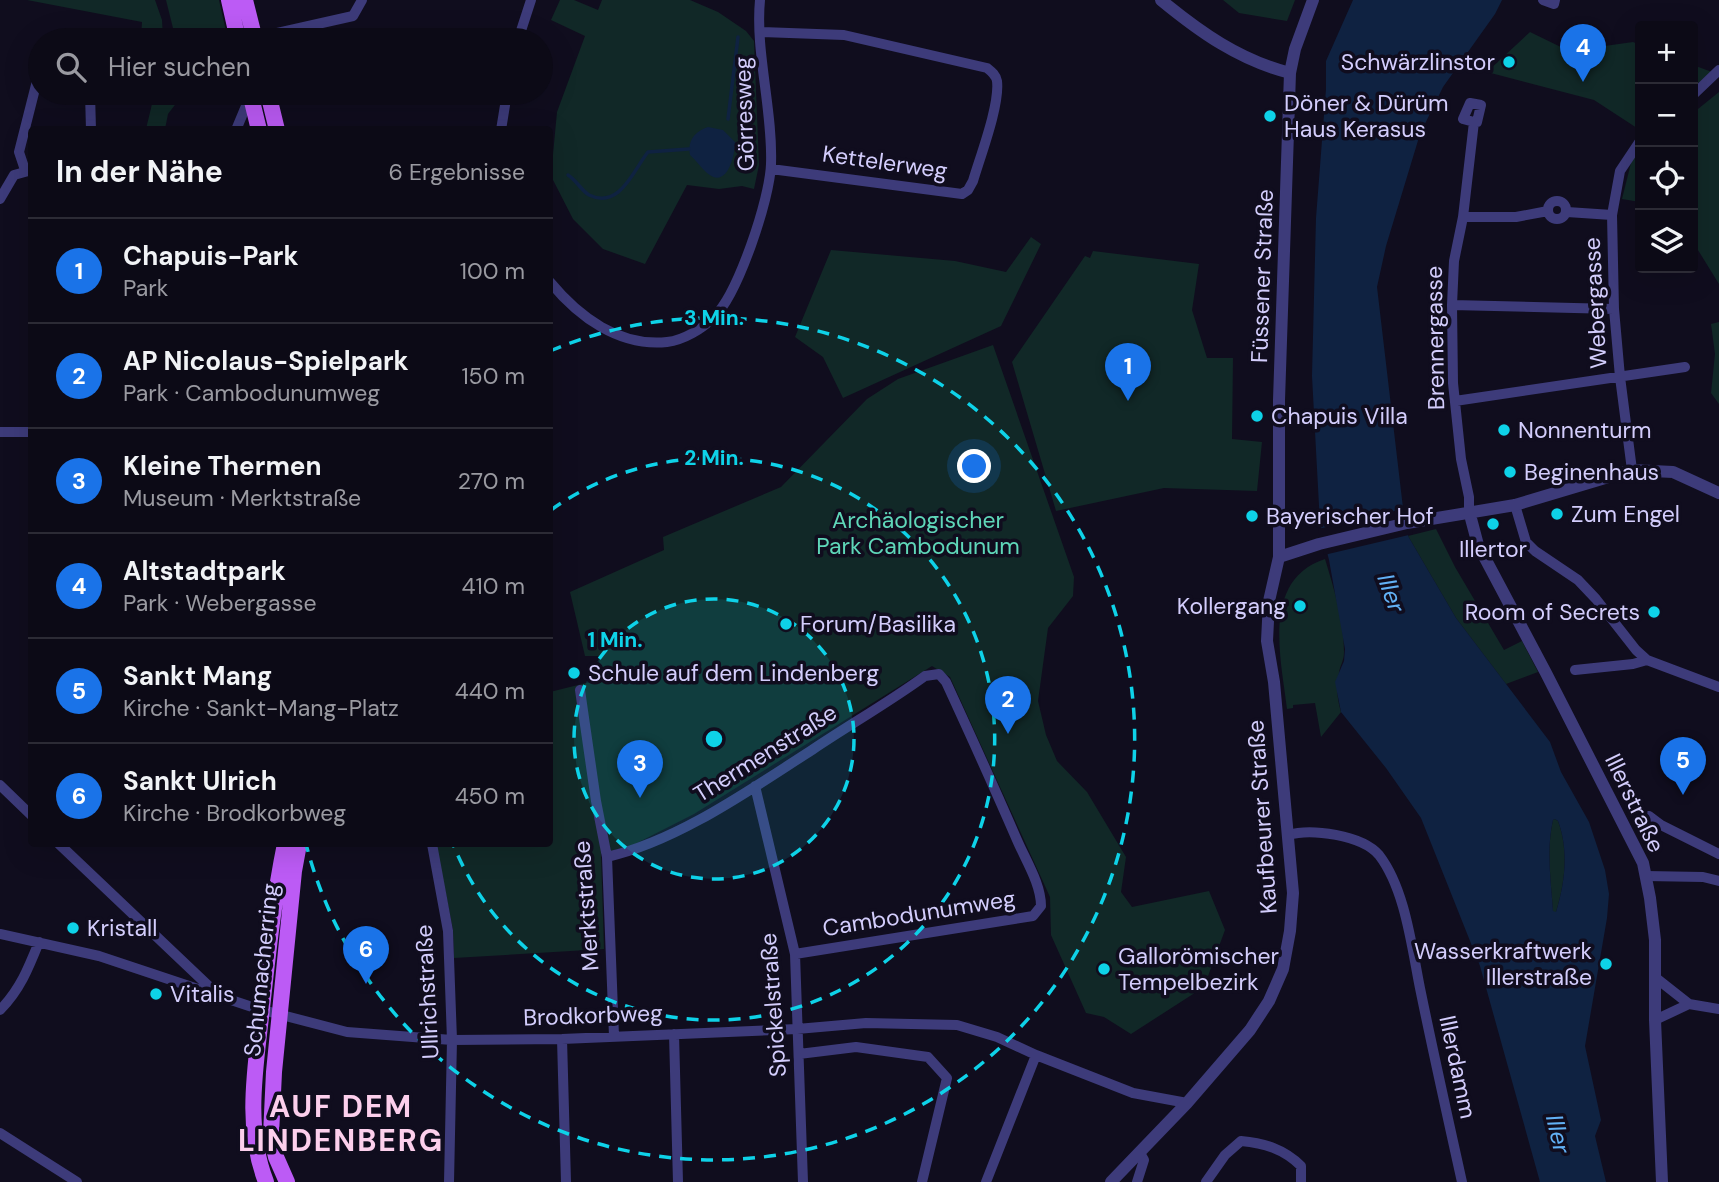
<!DOCTYPE html>
<html lang="de">
<head>
<meta charset="utf-8">
<style>
  :root { --surface:#0c0a16; --page:#1a1823; --text:#f1f3f6; --muted:#9a9aa1; --line:#2c2b35; --accent:#1a73e8 }
  body { margin:0; font-family:"DM Sans",sans-serif; background:var(--page); color:var(--text) }
  .controls { position:absolute; right:21px; top:21px; display:grid; overflow:hidden; border-radius:7px; box-shadow:0 7px 28px #0002 }
  .controls button { width:63px; height:63px; display:grid; place-items:center; padding:0; border:0; border-bottom:2px solid var(--line); background:var(--surface); color:var(--text); font:35px sans-serif }
  .you { position:absolute; left:975px; top:467px; width:24px; height:24px; margin:-18px; border:5px solid #fff; border-radius:50%; background:#1a73e8; box-shadow:0 0 0 10px #1a73e833 }
  .badge { display:grid; place-items:center; width:46px; height:46px; border-radius:50%; background:var(--accent); color:#fff; font-size:23px; font-weight:700 }
  .pin { position:absolute; translate:-50% -58px; filter:drop-shadow(0 2px 4px #0008) }
  .pin::after { content:''; position:absolute; top:37px; width:24px; height:21px; background:inherit; clip-path:polygon(0 0,100% 0,50% 100%) }
  .list { margin:0; padding:0; list-style:none }
  h2 { display:flex; justify-content:space-between; align-items:center; height:91px; margin:0; padding:0 28px; font-size:30px }
  h2 small { font-size:23px; font-weight:400; color:var(--muted) }
  .list li { display:grid; grid-template-columns:46px 1fr auto; gap:21px; align-items:center; box-sizing:border-box; height:105px; padding:0 28px; border-top:2px solid var(--line) }
  .list b { display:block; font-size:26px; white-space:nowrap }
  .list p { margin:0; font-size:23px; white-space:nowrap; color:var(--muted) }
  .list em { font-size:23px; font-style:normal; color:var(--muted) }
  .icon { flex:none; width:38px; height:38px; fill:none; stroke:currentColor; stroke-width:2; stroke-linecap:round; stroke-linejoin:round }
  .map { position:relative; flex:none; width:1719px; height:1182px; overflow:hidden }
  .search { position:absolute; background:var(--surface); box-shadow:0 7px 28px #0002; left:28px; top:28px; width:525px; height:77px; display:flex; align-items:center; gap:18px; box-sizing:border-box; padding:0 24px; border-radius:38px; color:var(--muted); font-size:26px }
  .panel { position:absolute; background:var(--surface); box-shadow:0 7px 28px #0002; left:28px; top:126px; width:525px; height:721px; border-radius:7px }
  .map>svg:first-child { display:block }
  .green { fill:#112827 }
  .water { fill:#0f2241; fill-rule:evenodd }
  .pier { fill:#100d1e }
  .lines { fill:none; stroke-linecap:round; stroke-linejoin:round }
  .stream { stroke:#0f2241; stroke-width:3.5 }
  .minor { stroke:#3d3b7a; stroke-width:10 }
  .tertiary { stroke:#3d3b7a; stroke-width:12 }
  .primary { stroke:#bc5bf5; stroke-width:16 }
  .ring { fill:none; stroke:#0ed2e8; stroke-width:3.5; stroke-dasharray:12 9 }
  .poi-dot { fill:#0ed2e8; stroke:#100d1e; stroke-width:2.5 }
  .labels { text-anchor:middle; stroke-width:7; stroke-linejoin:round; paint-order:stroke }
  .poi-label { font-size:23px; fill:#d3cdfc; stroke:#100d1e; text-anchor:start }
  .street-label { font-size:23px; fill:#d3cdfc; stroke:#100d1e }
  .park-label { font-size:23px; fill:#5fd7b9; stroke:#100d1e }
  .water-label { font-size:24px; font-style:italic; fill:#62b1f6; stroke:#100d1e }
  .district-label { font-size:30px; font-weight:bold; letter-spacing:2px; fill:#fccfec; stroke:#100d1e }
  .centre { fill:#0ed2e8; stroke:#100d1e; stroke-width:3.5 }
  .ring-label { font-size:21px; text-anchor:middle; font-weight:bold; fill:#0ed2e8; stroke:#100d1e; stroke-width:7; stroke-linejoin:round; paint-order:stroke }
</style>
</head>
<body>
<div class="map">
<svg width="1719" height="1182" viewBox="0 0 1719 1182">
  <rect width="100%" height="100%" fill="#100d1e"/>
  <path class="green" d="M27,0H155L162,20L163,40H141L142,22Z
    M166,0H219L228,40H176Z
    M560,0H574L598,10L602,0H690L718,12L746,31L754,41L759,165L754,189L742,186L719,189L687,185L645,264L603,249L573,219L552,178V165L557,112L585,36L551,20Z
    M1223,0H1295L1287,21L1239,13Z
    M1530,32L1569,51L1633,42L1640,45V130L1594,100L1487,72Z
    M1693,65L1712,72L1693,87Z
    M1719,92V284L1693,242V113Z
    M157,93H184L168,114L165,129H146L152,104Z
    M1640,152V202L1622,199L1632,159Z
    M1031,237L1041,244L1001,326L843,398L823,357L795,337L831,250L955,261L1006,272Z
    M1093,251L1199,264L1192,310L1207,358H1233L1232,439L1262,442L1257,491L1164,488L1056,511L1012,362L1085,256L1090,258Z
    M1719,322V404L1711,393L1715,354L1711,324Z
    M993,345L1074,577L1073,596L1048,628L1038,701L1046,735L1057,761L1087,792L1126,857L1121,892L1132,907L1209,891L1225,930L1204,987L1131,1034L1104,1017L1086,1013L1051,935L1050,897L950,677L932,666L694,814L635,844L601,854L604,949L454,958L453,930L436,844H550V692L602,679L598,656H585L570,592L664,550L663,537L781,487L867,399L898,379Z
    M1436,529L1455,567L1504,650L1522,641L1538,672L1506,684L1456,618L1408,536Z
    M1325,559C1334,589 1344,620 1344,652C1344,661 1340,665 1339,673C1336,687 1337,699 1341,712L1321,737L1315,703L1293,705V708L1287,709C1281,658 1261,580 1325,559Z
    M1555,819L1558,821C1569,850 1565,883 1556,912H1553C1551,880 1546,851 1553,820Z"/>
  <path class="water" d="M1353,0H1502L1495,14L1443,87L1420,134L1386,246L1377,287L1403,508L1410,532L1408,536L1456,618L1550,742L1561,772L1589,822L1605,870L1609,894L1607,918L1585,1046L1601,1120L1595,1136L1606,1182H1540L1480,966L1421,818L1386,768L1341,712L1335,682L1344,661L1345,649L1329,560L1320,524L1312,376L1316,218L1326,89V61ZM1555,819L1558,821C1569,850 1565,883 1556,912L1553,911C1551,880 1546,851 1553,820Z
    M708,127L723,130L735,142C735,156 727,190 707,173C701,168 696,160 690,155C687,141 695,131 708,127Z"/>
  <path class="pier" d="M1407,508L1413,534L1324,555L1318,529Z"/>
  <g class="lines">
    <path class="stream" d="M728,119L738,37
      M568,175C576,180 581,190 589,195C620,210 634,169 648,152L689,149"/>
    <path class="minor" d="M1543,0L1554,4L1555,0
      M761,32L844,35L987,68C992,72 996,75 997,81C1000,105 980,157 973,181L968,190L962,194L771,169
      M255,38L353,16L362,0
      M518,40L531,0
      M90,93L91,130
      M1693,95L1719,70
      M236,130L251,94
      M501,130L507,93
      M25,170L19,152L40,69
      M0,199L14,175L32,170
      M1548 210a9 9 0 1 1 18 0a9 9 0 1 1-18 0Z
      M1567,212L1612,215
      M1463,217H1516L1548,211
      M550,282C579,317 619,347 667,342C684,340 702,329 714,317C738,294 770,199 771,164C773,111 755,51 760,0
      M1452,305L1614,309
      M1455,401L1685,367
      M0,432H32
      M1632,470L1620,377L1614,309L1612,215L1620,171L1640,141
      M1515,505L1526,542L1535,551L1578,580L1596,599L1636,650L1647,660L1719,687
      M1469,511V497L1461,459L1453,383L1452,305L1454,261L1463,217L1474,122H1477L1481,105L1470,103L1463,119L1474,122
      M1575,670L1633,664L1647,660
      M580,690L596,801L607,857L614,1036
      M0,785L32,816
      M755,786L795,954L803,1182
      M1649,816L1661,825L1719,854
      M1288,835C1311,828 1362,835 1379,855C1406,890 1412,950 1421,993C1434,1056 1448,1119 1462,1182
      M59,844L217,994
      M432,844L448,931L452,1040L449,1182
      M607,857C678,841 751,789 812,750C849,725 888,703 925,676L939,674L946,682C970,734 994,787 1017,840C1026,861 1041,884 1041,906L1033,916L795,954
      M1646,876L1703,877L1719,881
      M0,934L99,956L255,1008L347,1032L452,1040L562,1039L797,1029L866,1023L957,1025L997,1037L1036,1055L1133,1093L1187,1103
      M1656,978L1689,1004L1719,1009
      M0,1010C20,990 29,967 39,942
      M1655,1020L1689,1004
      M674,1034L678,1182
      M562,1039L566,1182
      M799,1054L856,1047L928,1057L947,1078L922,1182
      M0,1133L77,1182
      M986,1182L1036,1055
      M1137,1182L1144,1160L1140,1153
      M1206,1182L1225,1155L1241,1141C1264,1143 1284,1149 1301,1166V1182"/>
    <path class="tertiary" d="M1161,0C1200,32 1239,60 1290,73
      M1469,511L1478,545L1546,673L1643,863L1650,898L1655,940V1020L1662,1182
      M1279,557L1319,544L1407,523L1515,505L1632,470L1673,472L1719,493
      M1111,1182L1187,1103L1250,1030L1269,1001L1283,969L1290,931L1293,893L1274,682L1267,641L1269,601L1279,557V400L1290,73L1295,49L1313,0"/>
    <path class="primary" d="M229,0L238,40
      M245,0L255,40
      M250,93L259,130
      M268,93L277,130
      M266,1182C244,1126 256,1065 262,1008C268,953 274,897 285,844
      M287,1182L276,1157L271,1135L274,1072L294,871L299,844"/>
  </g>
  <circle cx="714" cy="739" r="140" fill="#0ed2e8" fill-opacity=".12"/>
  <g class="ring">
    <circle cx="714" cy="739" r="140"/>
    <path d="M551 510A281 281 0 1 1 453 844"/>
    <path d="M550 351A421 421 0 1 1 306 844"/>
  </g>
  <g class="poi-dot">
    <circle cx="1509" cy="62" r="7"/>
    <circle cx="1270" cy="116" r="7"/>
    <circle cx="1257" cy="416" r="7"/>
    <circle cx="1504" cy="430" r="7"/>
    <circle cx="1510" cy="472" r="7"/>
    <circle cx="1557" cy="514" r="7"/>
    <circle cx="1252" cy="516" r="7"/>
    <circle cx="1493" cy="524" r="7"/>
    <circle cx="1300" cy="606" r="7"/>
    <circle cx="1654" cy="612" r="7"/>
    <circle cx="786" cy="624" r="7"/>
    <circle cx="574" cy="673" r="7"/>
    <circle cx="73" cy="928" r="7"/>
    <circle cx="1606" cy="964" r="7"/>
    <circle cx="1104" cy="969" r="7"/>
    <circle cx="156" cy="994" r="7"/>
  </g>
  <g class="labels">
    <g class="poi-label">
      <text x="1495" y="70" text-anchor="end">Schwärzlinstor</text>
      <text x="1284" y="111">Döner &amp; Dürüm<tspan x="1284" dy="26">Haus Kerasus</tspan></text>
      <text x="1271" y="424">Chapuis Villa</text>
      <text x="1518" y="438">Nonnenturm</text>
      <text x="1524" y="480">Beginenhaus</text>
      <text x="1571" y="522">Zum Engel</text>
      <text x="1266" y="524">Bayerischer Hof</text>
      <text x="1493" y="557" text-anchor="middle">Illertor</text>
      <text x="1286" y="614" text-anchor="end">Kollergang</text>
      <text x="1640" y="620" text-anchor="end">Room of Secrets</text>
      <text x="800" y="632">Forum/Basilika</text>
      <text x="588" y="681">Schule auf dem Lindenberg</text>
      <text x="87" y="936">Kristall</text>
      <text x="1592" y="959" text-anchor="end">Wasserkraftwerk<tspan x="1592" dy="26">Illerstraße</tspan></text>
      <text x="1118" y="964">Gallorömischer<tspan x="1118" dy="26">Tempelbezirk</tspan></text>
      <text x="170" y="1002">Vitalis</text>
    </g>
    <g class="street-label">
      <text transform="translate(744 114) rotate(-92)" y="8">Görresweg</text>
      <text transform="translate(885 162) rotate(8)" y="8">Kettelerweg</text>
      <text transform="translate(1262 276) rotate(-88)" y="8">Füssener Straße</text>
      <text transform="translate(1595 303) rotate(-93)" y="8">Webergasse</text>
      <text transform="translate(1435 338) rotate(-91)" y="8">Brennergasse</text>
      <text transform="translate(765 753) rotate(-32)" y="8">Thermenstraße</text>
      <text transform="translate(1635 803) rotate(64)" y="8">Illerstraße</text>
      <text transform="translate(1262 817) rotate(-94)" y="8">Kaufbeurer Straße</text>
      <text transform="translate(586 906) rotate(-94)" y="8">Merktstraße</text>
      <text transform="translate(919 913) rotate(-9)" y="8">Cambodunumweg</text>
      <text transform="translate(261 970) rotate(-84)" y="8">Schumacherring</text>
      <text transform="translate(427 992) rotate(-93)" y="8">Ullrichstraße</text>
      <text transform="translate(773 1005) rotate(-94)" y="8">Spickelstraße</text>
      <text transform="translate(593 1015) rotate(-2)" y="8">Brodkorbweg</text>
      <text transform="translate(1458 1067) rotate(78)" y="8">Illerdamm</text>
    </g>
    <g class="park-label">
      <text x="918" y="528">Archäologischer<tspan x="918" dy="26">Park Cambodunum</tspan></text>
    </g>
    <g class="water-label">
      <text transform="translate(1391 593) rotate(71)" y="8">Iller</text>
      <text transform="translate(1558 1134) rotate(77)" y="8">Iller</text>
    </g>
    <g class="district-label">
      <text x="341" y="1117">AUF DEM<tspan x="341" dy="34">LINDENBERG</tspan></text>
    </g>
  </g>
  <circle cx="714" cy="739" r="10" class="centre"/>
  <g class="ring-label">
    <text x="714" y="325">3 Min.</text>
    <text x="714" y="465">2 Min.</text>
    <text x="615" y="647">1 Min.</text>
  </g>
</svg>
<div class="controls">
<button>+</button>
<button>−</button>
<button><svg class="icon" aria-label="locate" viewBox="0 0 24 24"><circle cx="12" cy="12" r="6"/><path d="M12 2v4M12 18v4M2 12h4M18 12h4"/></svg></button>
<button><svg class="icon" aria-label="layers" viewBox="0 0 24 24"><path d="M12 4l9 5-9 5-9-5zM3 14l9 5 9-5"/></svg></button>
</div>
<div class="you"></div>
<div class="pin badge" style="left:1128px;top:401px">1</div>
<div class="pin badge" style="left:1008px;top:734px">2</div>
<div class="pin badge" style="left:640px;top:798px">3</div>
<div class="pin badge" style="left:1583px;top:82px">4</div>
<div class="pin badge" style="left:1683px;top:795px">5</div>
<div class="pin badge" style="left:366px;top:984px">6</div>
<div class="search"><svg class="icon" aria-label="search" viewBox="0 0 24 24"><circle cx="10" cy="10" r="6"/><path d="M15 15l6 6"/></svg>Hier suchen</div>
<section class="panel">
<h2>In der Nähe<small>6 Ergebnisse</small></h2>
<ul class="list">
<li><span class="badge">1</span><div><b>Chapuis-Park</b><p>Park</p></div><em>100 m</em></li>
<li><span class="badge">2</span><div><b>AP Nicolaus-Spielpark</b><p>Park · Cambodunumweg</p></div><em>150 m</em></li>
<li><span class="badge">3</span><div><b>Kleine Thermen</b><p>Museum · Merktstraße</p></div><em>270 m</em></li>
<li><span class="badge">4</span><div><b>Altstadtpark</b><p>Park · Webergasse</p></div><em>410 m</em></li>
<li><span class="badge">5</span><div><b>Sankt Mang</b><p>Kirche · Sankt-Mang-Platz</p></div><em>440 m</em></li>
<li><span class="badge">6</span><div><b>Sankt Ulrich</b><p>Kirche · Brodkorbweg</p></div><em>450 m</em></li>
</ul>
</section>
</div>
</body>
</html>
